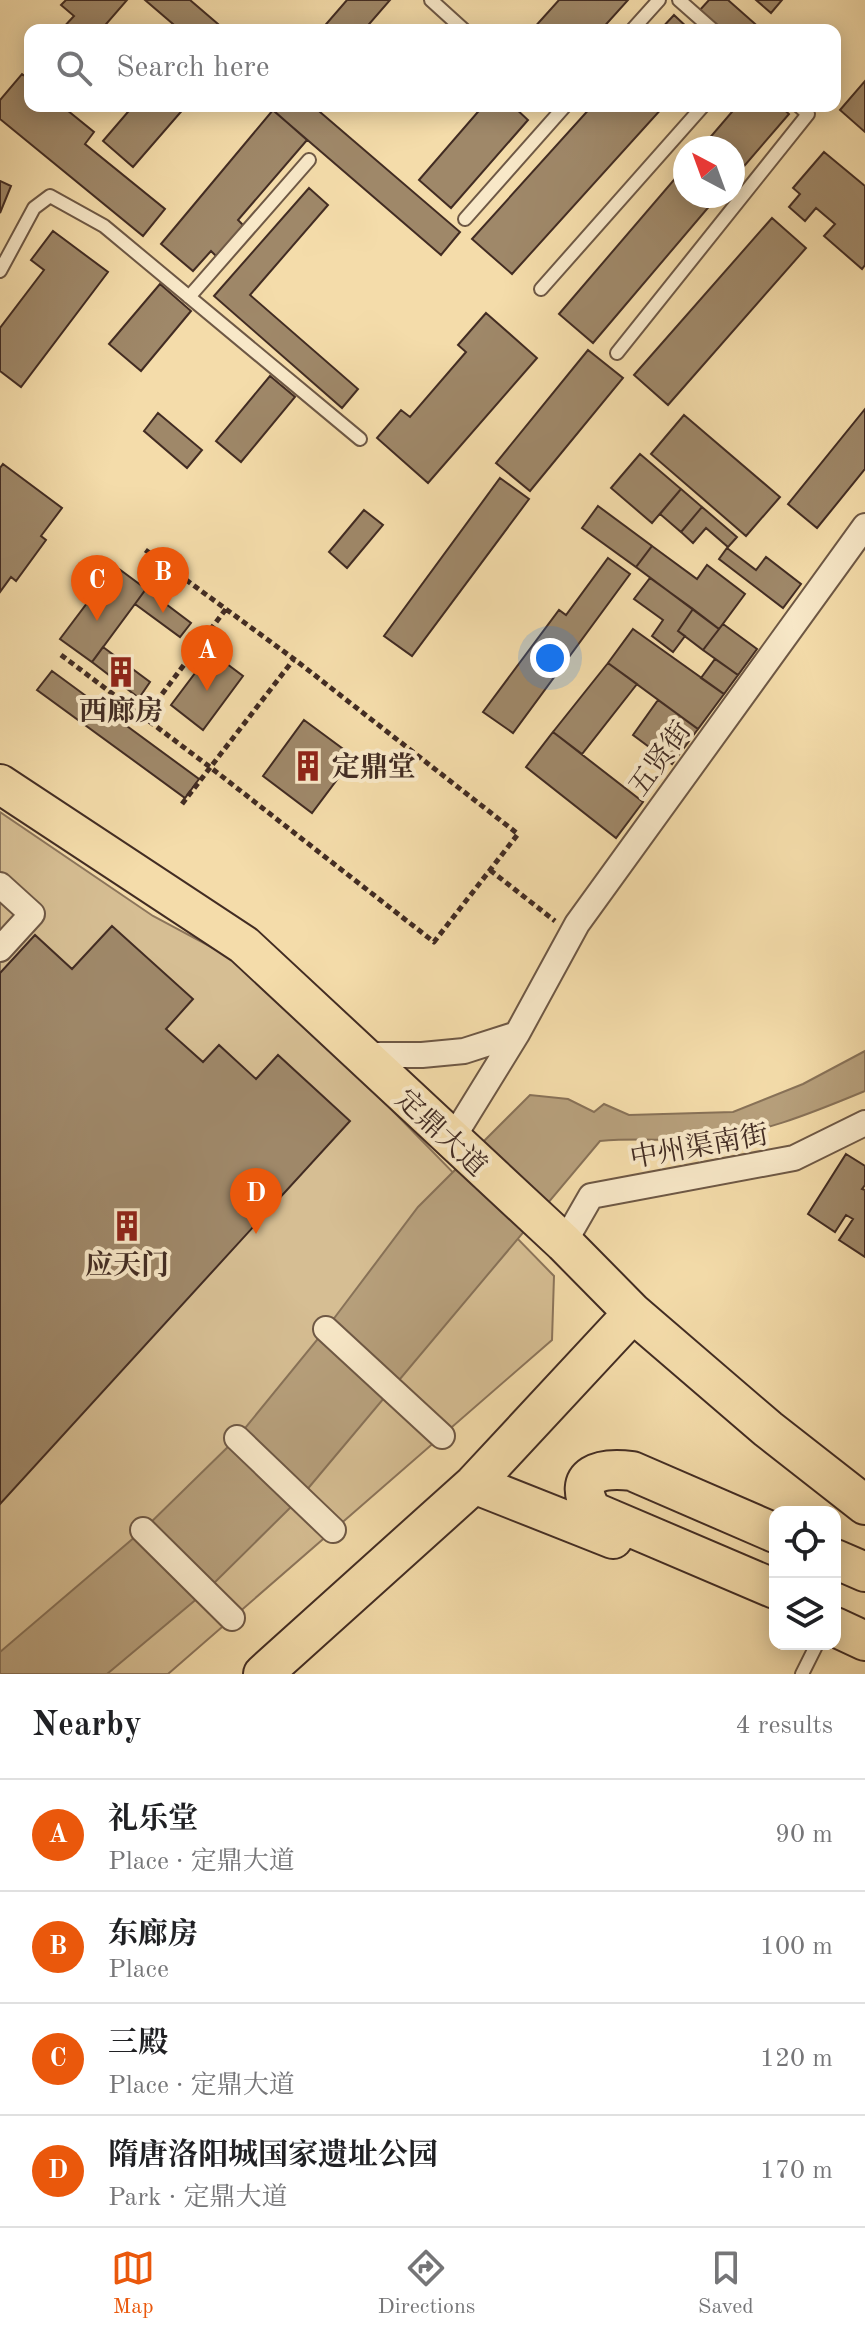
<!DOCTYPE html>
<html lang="en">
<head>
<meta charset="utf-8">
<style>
  :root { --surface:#fff; --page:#f6f6f6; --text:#202124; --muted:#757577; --line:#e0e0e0; --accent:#ea580c }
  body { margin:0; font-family:"Old Standard TT","Noto Serif SC",serif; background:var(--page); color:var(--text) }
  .controls { position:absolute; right:24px; bottom:24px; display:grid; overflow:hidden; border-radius:16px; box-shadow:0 4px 20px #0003 }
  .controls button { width:72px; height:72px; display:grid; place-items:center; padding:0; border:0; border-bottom:2px solid var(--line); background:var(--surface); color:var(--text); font:40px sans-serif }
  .compass { position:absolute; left:673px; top:136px; width:72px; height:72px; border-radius:50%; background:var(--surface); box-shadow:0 4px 20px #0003; rotate:319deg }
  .you { position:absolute; left:550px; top:658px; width:28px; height:28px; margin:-20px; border:6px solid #fff; border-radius:50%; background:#1a73e8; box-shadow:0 0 0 12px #1a73e833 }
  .badge { display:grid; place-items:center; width:52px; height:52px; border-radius:50%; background:var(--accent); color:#fff; font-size:26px; font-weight:700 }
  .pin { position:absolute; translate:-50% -66px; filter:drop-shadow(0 2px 4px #0008) }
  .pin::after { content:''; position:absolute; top:42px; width:28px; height:24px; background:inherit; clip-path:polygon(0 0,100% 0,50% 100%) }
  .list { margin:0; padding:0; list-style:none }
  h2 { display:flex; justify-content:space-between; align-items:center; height:104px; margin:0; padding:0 32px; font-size:34px }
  h2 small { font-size:26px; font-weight:400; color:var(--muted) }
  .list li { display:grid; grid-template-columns:52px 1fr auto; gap:24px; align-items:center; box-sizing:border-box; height:112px; padding:0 32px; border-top:2px solid var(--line) }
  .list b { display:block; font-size:30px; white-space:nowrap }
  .list p { margin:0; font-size:26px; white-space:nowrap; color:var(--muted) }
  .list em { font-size:26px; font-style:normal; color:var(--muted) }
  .icon { flex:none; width:44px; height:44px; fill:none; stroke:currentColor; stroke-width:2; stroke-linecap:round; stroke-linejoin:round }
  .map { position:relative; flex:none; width:865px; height:1674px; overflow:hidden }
  .search { position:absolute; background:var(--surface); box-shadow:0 4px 20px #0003; left:24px; right:24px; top:24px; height:88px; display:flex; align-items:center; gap:20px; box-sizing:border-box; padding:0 28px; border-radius:16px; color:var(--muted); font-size:30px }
  .sheet { height:552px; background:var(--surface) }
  nav { display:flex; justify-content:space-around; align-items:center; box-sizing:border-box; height:112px; border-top:2px solid var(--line); background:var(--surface); font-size:22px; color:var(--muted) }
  nav a { display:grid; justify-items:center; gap:4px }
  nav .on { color:var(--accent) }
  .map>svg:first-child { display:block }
  .green { fill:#d6be93; stroke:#8c755b; stroke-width:2 }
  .water { fill:#b7a07c; stroke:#887258; stroke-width:2 }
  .building { fill:#9f8869; stroke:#422c23; stroke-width:2 }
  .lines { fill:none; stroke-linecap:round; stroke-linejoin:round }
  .lane-casing { stroke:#6e5845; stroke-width:16 }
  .street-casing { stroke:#6e5845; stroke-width:28 }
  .primary-casing { stroke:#422c23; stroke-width:42 }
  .path { stroke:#422c23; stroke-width:5; stroke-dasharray:6 4; stroke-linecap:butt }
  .lane { stroke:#f8e8c8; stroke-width:12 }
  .street { stroke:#f8e8c8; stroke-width:24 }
  .primary { stroke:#f4dcaa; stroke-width:38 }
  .labels { text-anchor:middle; stroke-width:8; stroke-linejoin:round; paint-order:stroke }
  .poi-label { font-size:28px; font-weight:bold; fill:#422c23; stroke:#f8e8c8 }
  .street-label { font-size:28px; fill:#422c23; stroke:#f8e8c8 }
</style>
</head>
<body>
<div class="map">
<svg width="865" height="1674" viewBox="0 0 865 1674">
  <rect width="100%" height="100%" fill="#f4dcaa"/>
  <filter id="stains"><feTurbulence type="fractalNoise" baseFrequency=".0025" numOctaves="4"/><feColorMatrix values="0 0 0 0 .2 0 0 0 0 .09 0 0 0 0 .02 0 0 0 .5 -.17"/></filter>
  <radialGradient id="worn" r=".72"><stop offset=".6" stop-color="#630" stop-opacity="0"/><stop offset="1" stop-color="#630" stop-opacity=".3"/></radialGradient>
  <path class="green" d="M0,812L153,916L230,957L346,1063L554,1276L552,1340L168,1674H0Z"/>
  <path class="water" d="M865,1051V1091C812,1113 757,1136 699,1139C666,1141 634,1138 600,1141L300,1498L205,1592L107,1674H0V1652L143,1530L237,1438L326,1329L418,1207L530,1095L568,1099L594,1112L604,1104L629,1115L733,1112L803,1084Z"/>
  <path class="building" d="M66,0H127L101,30H61L74,16L61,5Z
    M145,0H190L225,30H180Z
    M347,0H390L364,30H321Z
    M559,0H628L601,30H532Z
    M709,0H728L762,30H721L699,11Z
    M756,0H782L771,13Z
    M674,15L690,30H660Z
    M22,74L30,80V106H62L94,132L85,144L165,209L143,236L0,119V100Z
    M865,81V132L840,110Z
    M133,106H186L133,167L103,141Z
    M268,106H313L460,232L441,255Z
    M483,106H513L528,120L451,208L419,180Z
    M592,106H664L512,274L472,239Z
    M737,106H780L789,114L733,179V148H701Z
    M273,110L307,140L238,220L244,226L217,257L211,251L193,271L161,244Z
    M824,152L865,186V265L862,269L824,236L835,224L816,208L805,221L789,207L800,194L793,188Z
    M685,167V196H718L593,343L559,314Z
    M0,181L11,186L0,213Z
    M309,188L328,205L250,295L358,389L342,408L214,296Z
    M772,218L806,248L668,405L634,375Z
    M53,231L108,272L21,387L0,371V328L44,270L31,260Z
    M160,284L191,311L141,371L109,344Z
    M486,313L537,358L428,483L377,438L401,410L410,417L466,352L458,345Z
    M588,350L623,378L530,491L496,463Z
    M270,376L295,397L241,462L216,441Z
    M865,409V469L817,528L788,504Z
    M158,413L202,450L187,468L144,431Z
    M684,415L780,497L746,536L651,454Z
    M640,454L681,489L652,523L611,488Z
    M3,464L62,508L41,536L46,540L16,581L11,577L0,592V468Z
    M500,478L529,499L412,656L384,636Z
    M681,489L702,507L681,532L660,514Z
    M598,506L652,546L636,567L582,528Z
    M702,507L737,537L728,547L706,528L693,543L681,532Z
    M364,510L383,525L347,568L329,552Z
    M652,546L697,579L707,565L745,594L719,629L636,567Z
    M727,548L756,570L766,557L801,584L783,608L719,559Z
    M608,558L630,574L513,733L483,712L559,610L566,615Z
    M115,566L146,589L92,662L60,639Z
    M650,578L693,609L678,631L685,636L673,652L652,636L663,620L634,599Z
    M146,589L191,623L180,637L135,604Z
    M693,609L719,629L703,650L678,631Z
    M723,624L757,649L738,675L703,650Z
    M633,629L724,694L698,729L608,663Z
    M103,647L150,682L139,698L92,662Z
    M211,652L243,676L203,730L171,705Z
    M715,659L738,675L724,694L701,678Z
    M608,663L637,684L582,754L553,732Z
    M52,671L199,779L185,798L37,690Z
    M658,700L698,729L672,764L633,735Z
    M304,720L354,757L312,813L263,776Z
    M553,732L643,802L616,838L526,767Z
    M112,926L193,999L166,1029L203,1062L219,1045L256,1079L278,1055L350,1121L0,1504V973L35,935L72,969Z
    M846,1154L865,1166V1185L862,1189L865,1190V1257L839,1240L853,1219L846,1215L835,1232L808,1214Z"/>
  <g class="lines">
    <defs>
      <path id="lane" d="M431,0L464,30
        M679,0L713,30
        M632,30L659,0
        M465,219L565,106
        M0,271L34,208L50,196L104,226L360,439
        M541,289L703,106
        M189,297L309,160
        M617,353L808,114L799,106
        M802,1674L817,1644"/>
      <path id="street" d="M0,885L32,914L0,949
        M359,1055H422L464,1051L517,1034
        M451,1141L517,1034L577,924L865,526
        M564,1243L591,1196L794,1158L865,1123
        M326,1329L442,1436
        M237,1438L333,1530
        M143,1530L232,1618"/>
      <path id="primary" d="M0,784L244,945L564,1243L633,1313L768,1429L865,1505
        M474,1484L613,1539
        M775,1533L632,1471C602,1467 570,1473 592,1511L775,1589
        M835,1559L865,1572
        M835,1627L865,1641
        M263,1674L474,1484L633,1313"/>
    </defs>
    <use href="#lane" class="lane-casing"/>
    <use href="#street" class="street-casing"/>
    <use href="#primary" class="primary-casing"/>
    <path class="path" d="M61,655L210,767L434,942L518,834L294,659L144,549
      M144,718L226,609
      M182,804L294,659
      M490,870L555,921"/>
    <use href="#lane" class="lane"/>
    <use href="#street" class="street"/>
    <use href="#primary" class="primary"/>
  </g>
  <defs>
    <symbol id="building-bare" viewBox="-9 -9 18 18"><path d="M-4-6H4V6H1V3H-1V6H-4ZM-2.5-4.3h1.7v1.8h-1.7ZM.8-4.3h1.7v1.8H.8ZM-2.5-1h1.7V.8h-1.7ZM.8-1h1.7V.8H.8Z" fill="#8f2418" stroke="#f8e8c8" stroke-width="2.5" paint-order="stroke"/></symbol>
  </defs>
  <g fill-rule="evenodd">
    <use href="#building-bare" x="99" y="650" width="44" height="44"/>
    <use href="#building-bare" x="286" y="744" width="44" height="44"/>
    <use href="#building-bare" x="105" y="1204" width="44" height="44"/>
  </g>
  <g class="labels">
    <g class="poi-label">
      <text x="121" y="720">西廊房</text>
      <text x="332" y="776" text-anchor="start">定鼎堂</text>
      <text x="127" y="1274">应天门</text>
    </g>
    <g class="street-label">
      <text transform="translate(659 758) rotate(-54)" y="10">五贤街</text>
      <text transform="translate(442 1132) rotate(43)" y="10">定鼎大道</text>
      <text transform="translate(699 1145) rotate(-10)" y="10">中州渠南街</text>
    </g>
  </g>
  <rect width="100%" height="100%" filter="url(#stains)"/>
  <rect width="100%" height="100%" fill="url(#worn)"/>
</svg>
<div class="controls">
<button><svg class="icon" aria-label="locate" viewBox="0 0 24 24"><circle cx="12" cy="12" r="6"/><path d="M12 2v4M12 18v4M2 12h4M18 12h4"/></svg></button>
<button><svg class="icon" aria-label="layers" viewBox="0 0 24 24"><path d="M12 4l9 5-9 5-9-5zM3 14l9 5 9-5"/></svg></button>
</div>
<svg class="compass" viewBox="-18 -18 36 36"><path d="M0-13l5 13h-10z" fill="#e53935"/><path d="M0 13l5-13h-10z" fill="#757577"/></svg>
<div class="you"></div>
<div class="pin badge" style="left:207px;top:691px">A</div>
<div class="pin badge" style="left:163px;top:613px">B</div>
<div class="pin badge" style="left:97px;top:621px">C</div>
<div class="pin badge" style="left:256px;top:1234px">D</div>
<div class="search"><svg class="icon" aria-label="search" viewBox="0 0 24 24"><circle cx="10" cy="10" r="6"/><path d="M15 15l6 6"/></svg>Search here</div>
</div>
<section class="sheet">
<h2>Nearby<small>4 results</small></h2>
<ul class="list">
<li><span class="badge">A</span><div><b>礼乐堂</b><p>Place · 定鼎大道</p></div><em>90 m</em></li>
<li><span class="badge">B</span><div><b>东廊房</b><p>Place</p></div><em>100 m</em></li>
<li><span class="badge">C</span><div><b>三殿</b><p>Place · 定鼎大道</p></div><em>120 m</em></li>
<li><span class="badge">D</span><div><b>隋唐洛阳城国家遗址公园</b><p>Park · 定鼎大道</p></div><em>170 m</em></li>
</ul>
</section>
<nav>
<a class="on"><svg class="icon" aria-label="map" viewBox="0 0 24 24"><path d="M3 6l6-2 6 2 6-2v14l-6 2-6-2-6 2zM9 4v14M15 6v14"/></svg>Map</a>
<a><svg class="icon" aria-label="directions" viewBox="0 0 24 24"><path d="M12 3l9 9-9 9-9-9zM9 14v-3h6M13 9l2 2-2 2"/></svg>Directions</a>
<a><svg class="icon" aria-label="saved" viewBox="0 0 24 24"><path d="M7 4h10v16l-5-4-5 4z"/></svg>Saved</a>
</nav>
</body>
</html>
